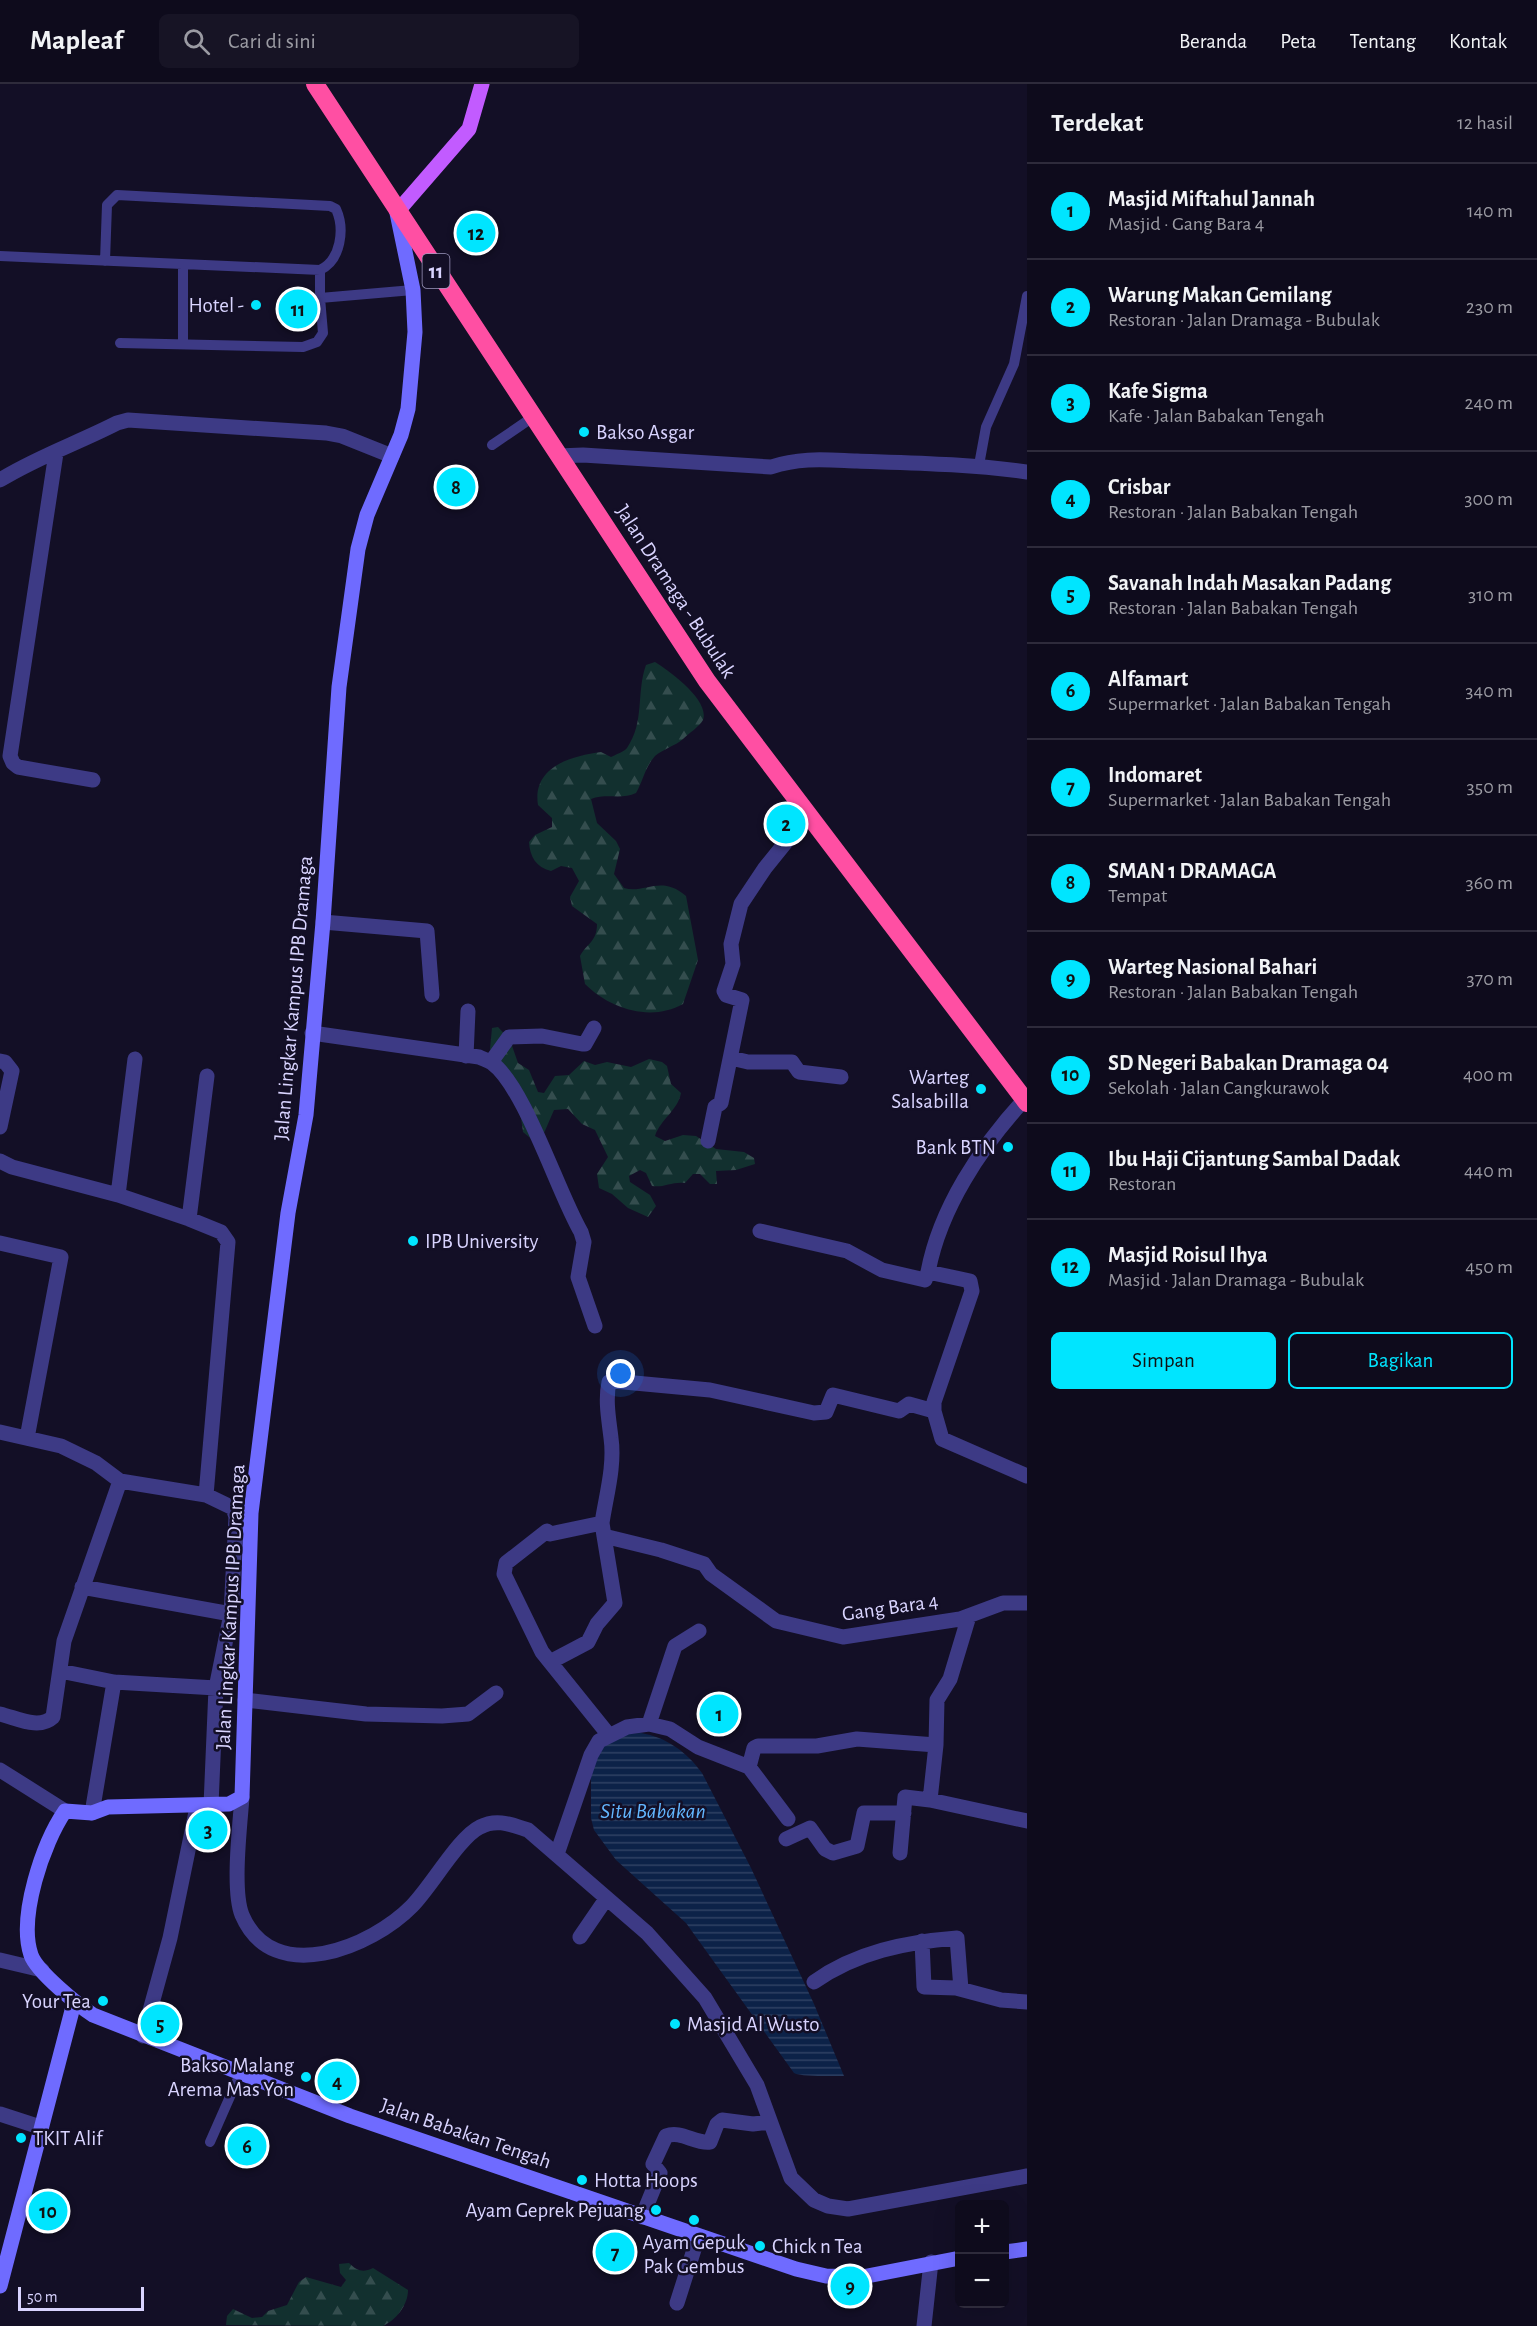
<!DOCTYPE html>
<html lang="id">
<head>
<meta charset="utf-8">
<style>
  :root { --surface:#0e0b1c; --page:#171425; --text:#f1f3f6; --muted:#9b9ba3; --line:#2e2b3b; --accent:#00e5ff }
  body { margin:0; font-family:"Alegreya Sans",sans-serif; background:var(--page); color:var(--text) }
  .controls { position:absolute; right:18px; bottom:18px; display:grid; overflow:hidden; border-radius:9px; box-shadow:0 6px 24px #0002 }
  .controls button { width:54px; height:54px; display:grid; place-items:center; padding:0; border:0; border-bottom:2px solid var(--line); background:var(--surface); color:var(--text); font:30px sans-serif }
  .scale { position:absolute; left:18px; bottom:15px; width:126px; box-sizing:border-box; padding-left:6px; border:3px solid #d9d4ff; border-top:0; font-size:16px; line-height:21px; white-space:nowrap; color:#d9d4ff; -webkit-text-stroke:4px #130f26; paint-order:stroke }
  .you { position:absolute; left:621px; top:1290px; width:21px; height:21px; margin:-15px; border:4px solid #fff; border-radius:50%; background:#1a73e8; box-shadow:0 0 0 9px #1a73e833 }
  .badge { display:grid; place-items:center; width:39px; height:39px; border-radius:50%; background:var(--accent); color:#111; font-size:20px; font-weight:700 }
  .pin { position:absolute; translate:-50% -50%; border:3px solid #fff; box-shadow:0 2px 6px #0006 }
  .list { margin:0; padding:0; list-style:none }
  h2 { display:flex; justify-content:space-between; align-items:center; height:78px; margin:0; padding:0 24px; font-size:26px }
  h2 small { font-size:20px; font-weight:400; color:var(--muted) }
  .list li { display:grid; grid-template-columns:39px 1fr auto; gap:18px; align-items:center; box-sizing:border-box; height:96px; padding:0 24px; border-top:2px solid var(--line) }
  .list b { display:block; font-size:22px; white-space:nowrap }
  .list p { margin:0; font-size:20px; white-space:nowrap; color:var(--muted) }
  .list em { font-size:20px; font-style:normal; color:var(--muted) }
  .actions { display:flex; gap:12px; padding:18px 24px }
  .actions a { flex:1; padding:14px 0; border:2px solid var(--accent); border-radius:9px; text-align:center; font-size:21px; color:var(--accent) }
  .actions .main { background:var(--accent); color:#111 }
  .icon { flex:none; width:33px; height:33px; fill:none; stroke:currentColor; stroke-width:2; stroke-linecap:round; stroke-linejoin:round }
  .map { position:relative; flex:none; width:1027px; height:2242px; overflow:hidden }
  header { display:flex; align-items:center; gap:36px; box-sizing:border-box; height:84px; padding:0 30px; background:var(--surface); border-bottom:2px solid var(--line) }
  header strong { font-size:28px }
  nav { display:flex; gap:33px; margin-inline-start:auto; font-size:21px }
  .search { width:420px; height:54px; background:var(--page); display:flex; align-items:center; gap:15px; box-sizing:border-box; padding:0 21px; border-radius:9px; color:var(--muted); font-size:22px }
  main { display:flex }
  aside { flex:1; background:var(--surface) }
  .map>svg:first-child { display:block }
  .forest { fill:url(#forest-firs) }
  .water { fill:url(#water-rules) }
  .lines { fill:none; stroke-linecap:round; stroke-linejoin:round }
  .lane { stroke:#3d3a85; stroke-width:10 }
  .street { stroke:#3d3a85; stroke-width:15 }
  .secondary { stroke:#6f6bff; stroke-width:15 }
  .primary { stroke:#c25bff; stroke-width:15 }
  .highway { stroke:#ff4fa3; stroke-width:18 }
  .poi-dot { fill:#00e5ff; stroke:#130f26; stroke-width:2 }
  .labels { text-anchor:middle; stroke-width:5; stroke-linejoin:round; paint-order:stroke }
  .shield { fill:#130f26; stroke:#9e99be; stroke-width:1.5 }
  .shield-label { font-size:20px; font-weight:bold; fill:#d9d4ff }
  .poi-label { font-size:21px; fill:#d9d4ff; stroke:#130f26; text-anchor:end }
  .street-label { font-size:21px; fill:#d9d4ff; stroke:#130f26 }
  .water-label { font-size:22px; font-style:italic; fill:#62b6ff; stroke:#130f26 }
</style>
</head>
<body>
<header>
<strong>Mapleaf</strong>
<div class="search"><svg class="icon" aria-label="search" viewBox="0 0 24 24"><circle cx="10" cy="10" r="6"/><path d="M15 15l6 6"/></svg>Cari di sini</div>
<nav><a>Beranda</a><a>Peta</a><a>Tentang</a><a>Kontak</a></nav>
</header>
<main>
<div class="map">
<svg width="1027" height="2242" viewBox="0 0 1027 2242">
  <defs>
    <pattern id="forest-firs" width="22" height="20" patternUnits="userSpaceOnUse" patternTransform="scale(1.5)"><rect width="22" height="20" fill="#12302f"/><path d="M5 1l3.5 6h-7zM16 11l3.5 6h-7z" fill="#344d4e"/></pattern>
    <pattern id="water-rules" width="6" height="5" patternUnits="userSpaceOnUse" patternTransform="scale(1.5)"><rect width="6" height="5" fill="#0c2248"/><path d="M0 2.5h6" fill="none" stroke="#2f4163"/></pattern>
  </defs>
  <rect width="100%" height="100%" fill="#130f26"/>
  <path class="forest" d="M655,578C669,587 710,616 703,636C700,642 688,650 683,655C675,662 663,665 655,672C645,683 643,697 636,709C622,716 606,709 591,715L597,739L616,757L620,765L614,790L624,804C645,810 661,790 686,812L698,876L683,920C651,938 610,925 585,900L580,872C587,859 597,858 597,840L572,822L570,813L579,797L572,784L561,782L551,787C536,783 530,773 529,758L535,751L552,743V734L538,721C532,683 571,672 601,668L611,673C615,671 625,667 627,664C645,638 636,609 646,581Z
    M498,943L510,956L518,979L529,986L538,1008L544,1009L555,992L569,991L584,977L595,981L607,978L631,983L649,975L662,978L667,982L671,1000L681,1009C678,1026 660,1036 655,1052L665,1057L683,1051L696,1052L716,1065L744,1068L754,1074L755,1080L736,1086L716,1087L717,1100H710L700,1090H693L685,1099C673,1097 663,1104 652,1102L646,1089L640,1086L629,1092L630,1098L650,1111L656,1122L648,1133L628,1124L612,1110L599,1104L597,1090L608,1073L595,1046L582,1040L568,1025L554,1026L544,1049L535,1058L523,1048L521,1034L490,965L492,944Z
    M349,2179C357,2187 363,2189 373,2184L408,2206C408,2221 396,2236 383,2242L226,2241L227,2232L233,2225L252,2234L262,2233L268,2227L287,2221L299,2198L306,2193L341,2203L346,2196L340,2189L339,2180Z"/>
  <path class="water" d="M641,1649C666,1653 687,1668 702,1689L751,1784L814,1920L844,1992C835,1992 801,1993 794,1989L686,1839L616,1776L594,1746L591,1734V1688L600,1665L620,1650Z"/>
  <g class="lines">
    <path class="lane" d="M0,172L320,186V214
      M105,177L107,121L117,111L330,122L336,125C345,145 341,176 320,186
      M120,259L303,263L317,258L323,249L320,214L413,206
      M183,259V181
      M492,361L533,333
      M979,381L986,343L1014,280L1027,212
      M210,2058L240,1990"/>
    <path class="street" d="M56,369L10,672L13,679L18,683L93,696
      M558,372L583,371L771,383C801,373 827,376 857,377C915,379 970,380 1027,388
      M0,396C37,373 78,359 117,339L128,336L326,349L342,352L392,372
      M323,838L427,847L432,911
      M312,949L479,973C483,975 488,976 492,979C525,1003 558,1109 581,1148L584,1158L578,1193L595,1242
      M466,972L468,927
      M731,974L748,978H792L799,988L841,993
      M0,977L5,978L12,987L0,1043
      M491,978L509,953L542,952L582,960H585L594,944
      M708,1057L715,1023L721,1019L742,916L726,911L724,907L733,880L731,860L741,820L765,784L807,732
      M0,1077L12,1083L118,1111L189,1135L221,1148L228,1158L206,1411
      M118,1111L135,975
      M189,1135L207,992
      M760,1147L847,1167L882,1186L925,1196L928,1188L970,1197L972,1207L934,1318V1327
      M0,1159L61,1173L27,1354
      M928,1188C940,1124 981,1063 1024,1016
      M0,1348L61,1362L96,1379L120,1397L206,1411L233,1424L236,1433L231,1530L216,1604L211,1721
      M602,1439C606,1412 615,1382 611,1354C609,1336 605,1317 609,1298L613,1297L710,1306L814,1329L826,1328L833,1311L899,1327L909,1320L934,1327L942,1355L1027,1392
      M82,1503L231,1530
      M550,1578L588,1558L597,1540L615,1519L604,1452
      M60,1587L114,1598L216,1604
      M245,1616L366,1630L442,1632L468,1630L496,1609
      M0,1630C17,1634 39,1646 53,1633L64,1557L120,1397
      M649,1640L675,1562L699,1547
      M608,1650L542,1568L504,1490L506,1479L547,1447L550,1450L602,1439L604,1452L661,1466L704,1480L711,1490L776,1537L843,1553L960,1535L1003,1519H1027
      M936,1661L937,1616L950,1595L969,1532
      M749,1683L754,1664L758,1662H817L857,1655L936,1661L930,1716
      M0,1686L65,1727
      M242,1713C240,1741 232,1806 242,1831C273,1904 372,1863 412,1822C431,1803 459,1753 480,1743C497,1734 512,1741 528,1746L647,1849L705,1914L757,2001L791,2094L814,2116L828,2122L848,2125L1027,2092
      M92,1729L114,1598
      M786,1755L810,1744L825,1765L833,1769L857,1762L864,1729H904
      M900,1769L905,1713L930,1716L1027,1737
      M557,1770L591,1671L599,1657L627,1643L649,1640L670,1645L698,1663L749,1683L788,1735
      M580,1853L606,1815
      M922,1857L924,1903L956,1904L1001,1916L1027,1918
      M0,1876L42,1886
      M814,1898C856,1868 906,1858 957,1854L961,1905
      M143,1952L170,1854L197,1723
      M0,2030L40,2043
      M642,2133L660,2089L653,2080L666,2052C681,2046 695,2060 710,2058L717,2040L722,2036L753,2040L770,2038
      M677,2219L698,2153
      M924,2242L931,2178"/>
    <path class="secondary" d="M397,129L413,206L415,248L408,325L401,351L367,431L358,465L339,603L323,838L306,1031L288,1129L251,1429L242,1713L229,1720L108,1723L92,1729L65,1727C43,1759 18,1833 31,1871C37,1888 78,1921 93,1931L350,2032L796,2185L826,2192L862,2193L960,2174
      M1005,2168L1027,2165
      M0,2202L74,1919"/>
    <path class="primary" d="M397,128L469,45L482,0"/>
    <path class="highway" d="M315,0L707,597L1027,1019"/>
  </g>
  <g class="poi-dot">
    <circle cx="256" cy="221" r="6"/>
    <circle cx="584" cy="348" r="6"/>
    <circle cx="981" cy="1005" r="6"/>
    <circle cx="1008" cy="1063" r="6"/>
    <circle cx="413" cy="1157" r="6"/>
    <circle cx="103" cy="1917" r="6"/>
    <circle cx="675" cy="1940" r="6"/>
    <circle cx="306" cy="1993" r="6"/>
    <circle cx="21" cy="2054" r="6"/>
    <circle cx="582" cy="2096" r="6"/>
    <circle cx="656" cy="2126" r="6"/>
    <circle cx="694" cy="2136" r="6"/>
    <circle cx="760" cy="2162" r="6"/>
  </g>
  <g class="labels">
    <rect class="shield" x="422.5" y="170" width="27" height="34" rx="4.5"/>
    <g class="shield-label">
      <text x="436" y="194">11</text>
    </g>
    <g class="poi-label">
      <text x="244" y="228">Hotel -</text>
      <text x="596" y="355" text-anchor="start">Bakso Asgar</text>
      <text x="969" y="1000">Warteg<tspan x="969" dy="24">Salsabilla</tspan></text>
      <text x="996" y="1070">Bank BTN</text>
      <text x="425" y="1164" text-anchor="start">IPB University</text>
      <text x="91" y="1924">Your Tea</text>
      <text x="687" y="1947" text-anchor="start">Masjid Al Wusto</text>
      <text x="294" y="1988">Bakso Malang<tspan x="294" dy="24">Arema Mas Yon</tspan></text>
      <text x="33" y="2061" text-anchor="start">TKIT Alif</text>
      <text x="594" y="2103" text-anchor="start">Hotta Hoops</text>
      <text x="644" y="2133">Ayam Geprek Pejuang</text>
      <text x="694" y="2165" text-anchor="middle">Ayam Gepuk<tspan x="694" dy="24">Pak Gembus</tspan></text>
      <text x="772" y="2169" text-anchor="start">Chick n Tea</text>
    </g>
    <g class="street-label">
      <text transform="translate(676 507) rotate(57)" y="7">Jalan Dramaga - Bubulak</text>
      <text transform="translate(293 914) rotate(-85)" y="7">Jalan Lingkar Kampus IPB Dramaga</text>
      <text transform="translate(230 1523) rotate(-87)" y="7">Jalan Lingkar Kampus IPB Dramaga</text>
      <text transform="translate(890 1523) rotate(-8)" y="7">Gang Bara 4</text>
      <text transform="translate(466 2049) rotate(19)" y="7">Jalan Babakan Tengah</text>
    </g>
    <g class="water-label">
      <text x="653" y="1734">Situ Babakan</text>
    </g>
  </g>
</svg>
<div class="controls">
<button>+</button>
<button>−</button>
</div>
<div class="scale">50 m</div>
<div class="you"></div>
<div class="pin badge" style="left:719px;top:1630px">1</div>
<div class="pin badge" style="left:786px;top:740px">2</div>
<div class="pin badge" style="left:208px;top:1746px">3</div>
<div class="pin badge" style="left:337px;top:1997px">4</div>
<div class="pin badge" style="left:160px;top:1940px">5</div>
<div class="pin badge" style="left:247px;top:2062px">6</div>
<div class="pin badge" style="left:615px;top:2168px">7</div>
<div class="pin badge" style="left:456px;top:403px">8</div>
<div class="pin badge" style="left:850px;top:2202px">9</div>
<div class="pin badge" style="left:48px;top:2127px">10</div>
<div class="pin badge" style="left:298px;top:225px">11</div>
<div class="pin badge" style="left:476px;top:149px">12</div>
</div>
<aside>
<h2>Terdekat<small>12 hasil</small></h2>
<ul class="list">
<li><span class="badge">1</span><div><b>Masjid Miftahul Jannah</b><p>Masjid · Gang Bara 4</p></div><em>140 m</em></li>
<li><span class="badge">2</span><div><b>Warung Makan Gemilang</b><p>Restoran · Jalan Dramaga - Bubulak</p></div><em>230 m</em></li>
<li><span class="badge">3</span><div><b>Kafe Sigma</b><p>Kafe · Jalan Babakan Tengah</p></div><em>240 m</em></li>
<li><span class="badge">4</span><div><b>Crisbar</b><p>Restoran · Jalan Babakan Tengah</p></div><em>300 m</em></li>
<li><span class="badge">5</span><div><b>Savanah Indah Masakan Padang</b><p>Restoran · Jalan Babakan Tengah</p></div><em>310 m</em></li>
<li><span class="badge">6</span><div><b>Alfamart</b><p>Supermarket · Jalan Babakan Tengah</p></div><em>340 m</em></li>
<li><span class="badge">7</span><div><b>Indomaret</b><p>Supermarket · Jalan Babakan Tengah</p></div><em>350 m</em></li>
<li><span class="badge">8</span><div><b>SMAN 1 DRAMAGA</b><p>Tempat</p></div><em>360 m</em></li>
<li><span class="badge">9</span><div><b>Warteg Nasional Bahari</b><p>Restoran · Jalan Babakan Tengah</p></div><em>370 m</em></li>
<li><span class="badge">10</span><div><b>SD Negeri Babakan Dramaga 04</b><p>Sekolah · Jalan Cangkurawok</p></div><em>400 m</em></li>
<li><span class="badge">11</span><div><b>Ibu Haji Cijantung Sambal Dadak</b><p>Restoran</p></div><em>440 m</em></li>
<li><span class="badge">12</span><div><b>Masjid Roisul Ihya</b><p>Masjid · Jalan Dramaga - Bubulak</p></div><em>450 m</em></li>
</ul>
<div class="actions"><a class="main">Simpan</a><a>Bagikan</a></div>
</aside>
</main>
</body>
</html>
